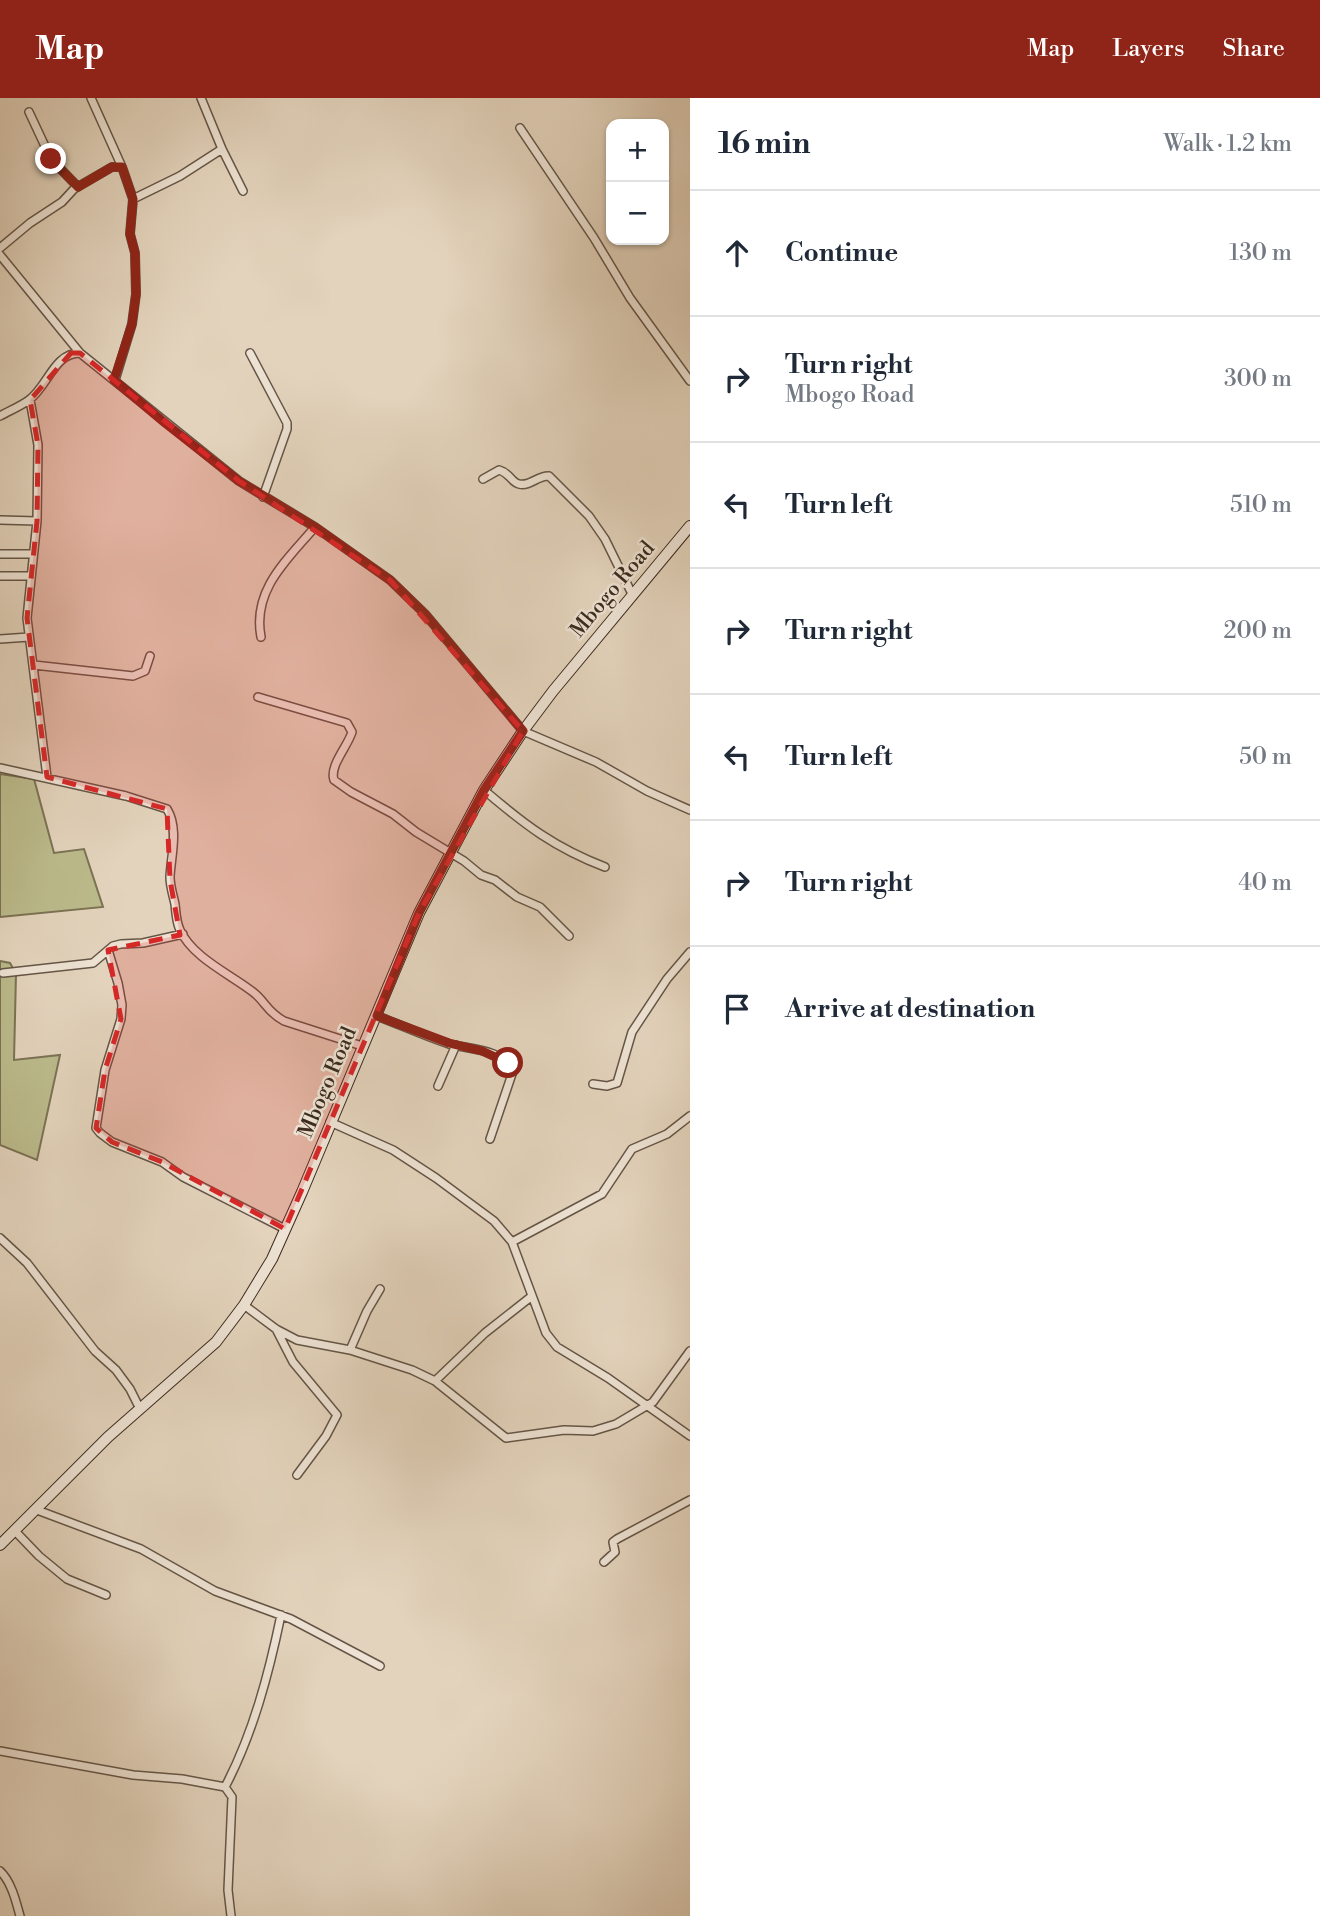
<!DOCTYPE html>
<html lang="en">
<head>
<meta charset="utf-8">
<style>
  :root { --surface:#fff; --page:#f2f2f3; --text:#1f2937; --muted:#747a83; --line:#e0e1e3; --accent:#8f2418 }
  body { margin:0; font-family:"Libre Bodoni",serif; background:var(--page); color:var(--text) }
  .controls { position:absolute; right:21px; top:21px; display:grid; overflow:hidden; border-radius:14px; box-shadow:0 2px 5px #0004 }
  .controls button { width:63px; height:63px; display:grid; place-items:center; padding:0; border:0; border-bottom:2px solid var(--line); background:var(--surface); color:var(--text); font:35px sans-serif }
  .stop { position:absolute; width:21px; height:21px; margin:-16px; border:5px solid #8f2418; border-radius:50%; background:#fff }
  .stop.end { background:#8f2418; border-color:#fff; box-shadow:0 2px 7px #0008 }
  .list { margin:0; padding:0; list-style:none }
  h2 { display:flex; justify-content:space-between; align-items:center; height:91px; margin:0; padding:0 28px; font-size:30px }
  h2 small { font-size:23px; font-weight:400; color:var(--muted) }
  .list li { display:grid; grid-template-columns:46px 1fr auto; gap:21px; align-items:center; box-sizing:border-box; height:126px; padding:0 28px; border-top:2px solid var(--line) }
  .list b { display:block; font-size:26px; white-space:nowrap }
  .list p { margin:0; font-size:23px; white-space:nowrap; color:var(--muted) }
  .list em { font-size:23px; font-style:normal; color:var(--muted) }
  .icon { flex:none; width:38px; height:38px; fill:none; stroke:currentColor; stroke-width:2; stroke-linecap:round; stroke-linejoin:round }
  .map { position:relative; flex:none; width:690px; height:1818px; overflow:hidden }
  header { display:flex; align-items:center; gap:42px; box-sizing:border-box; height:98px; padding:0 35px; background:var(--accent); color:#fff }
  header strong { font-size:33px }
  nav { display:flex; gap:38px; margin-inline-start:auto; font-size:24px }
  main { display:flex }
  aside { flex:1; background:var(--surface) }
  .map>svg:first-child { display:block }
  .green { fill:#bbba8b; stroke:#7b7254; stroke-width:2 }
  .lines { fill:none; stroke-linecap:round; stroke-linejoin:round }
  .street-casing { stroke:#655546; stroke-width:10 }
  .secondary-casing { stroke:#3b2b1e; stroke-width:12 }
  .street { stroke:#ede2d3; stroke-width:7 }
  .secondary { stroke:#ede2d3; stroke-width:10 }
  .route { stroke:#8f2418; stroke-width:9 }
  .marked { fill:#d62828; fill-opacity:0.2; stroke:#d62828; stroke-width:5; stroke-dasharray:14 9; stroke-linejoin:round }
  .labels { text-anchor:middle; stroke-width:5; stroke-linejoin:round; paint-order:stroke }
  .street-label { font-size:21px; fill:#3b2b1e; stroke:#ede2d3 }
</style>
</head>
<body>
<header>
<strong>Map</strong>
<nav><a>Map</a><a>Layers</a><a>Share</a></nav>
</header>
<main>
<div class="map">
<svg width="690" height="1818" viewBox="0 0 690 1818">
  <rect width="100%" height="100%" fill="#e3d3bc"/>
  <filter id="stains"><feTurbulence type="fractalNoise" baseFrequency=".00286" numOctaves="4"/><feColorMatrix values="0 0 0 0 .2 0 0 0 0 .09 0 0 0 0 .02 0 0 0 .5 -.17"/></filter>
  <radialGradient id="worn" r=".72"><stop offset=".6" stop-color="#630" stop-opacity="0"/><stop offset="1" stop-color="#630" stop-opacity=".3"/></radialGradient>
  <path class="green" d="M0,676L34,681L54,755L84,751L103,809L0,819Z
    M0,863L10,865L16,876L14,962L60,957L37,1062L0,1047Z"/>
  <g class="lines">
    <defs>
      <path id="street" d="M91,0L122,69L133,101L130,136L135,155L136,196L132,226L115,282
        M201,0L222,51L243,93
        M29,14L51,61L78,89
        M520,30L594,140L630,200L690,283
        M133,101L180,78L222,51
        M0,150L30,125L62,104L74,91L112,69H122
        M0,157L80,255
        M250,255L287,325V331L263,399
        M30,302L38,347L37,423L27,520L47,679
        M0,318C9,313 21,308 29,302C48,288 54,255 80,255L239,383L315,429L390,482L425,516L523,633L596,664L647,693L690,712
        M483,381L499,372C510,375 511,384 519,386C530,389 538,377 549,378L589,418L605,441L633,498
        M0,422L37,423
        M0,456H33
        M0,478H31
        M261,539C252,492 287,462 315,429
        M0,541L29,539
        M34,567L133,578L145,573L150,558
        M258,599L347,625L352,634C348,648 329,668 334,682L351,694L393,716L416,734L464,763L481,777L495,782L517,799L540,809L569,838
        M0,670L126,698L167,711C179,730 171,758 170,779C170,788 173,797 175,806C176,814 176,824 180,832C193,860 230,876 253,894C266,904 266,913 284,923L362,948
        M484,692C525,727 555,750 605,769
        M108,852L118,885L122,907L121,921L105,972L96,1030L100,1035L112,1044L162,1064L183,1079L285,1131
        M3,875L93,865L113,848L121,846L143,845L183,836
        M377,918C401,927 425,938 449,946C468,951 504,951 513,973L490,1041
        M593,986L607,988L617,985L632,934L667,881L690,854
        M438,988L456,947
        M330,1024L393,1052L436,1080L494,1123L512,1144L546,1235L557,1249L608,1280L690,1338
        M0,1140L27,1165L95,1253L116,1272L130,1291L140,1311
        M512,1144L602,1096L632,1051L667,1036L690,1018
        M244,1207L276,1231L297,1242L350,1252L412,1272L435,1283L506,1340L564,1332L593,1333L616,1326L653,1304L690,1253
        M276,1231L293,1264L337,1317L326,1338L297,1377
        M350,1252L367,1213L380,1191
        M435,1283L485,1235L532,1198
        M37,1412L141,1451L215,1493L291,1521L380,1568
        M15,1433L39,1458L67,1481L106,1497
        M604,1464L615,1454L613,1444L617,1441L690,1402
        M0,1653L133,1677L182,1681L225,1689L232,1699L228,1792L231,1818
        M225,1689C253,1636 269,1575 281,1517
        M0,1773C11,1783 16,1803 20,1818"/>
      <path id="secondary" d="M0,1447L108,1339L216,1244L244,1207L272,1161L302,1094L419,815L484,692L523,633L553,593L690,428"/>
    </defs>
    <use href="#street" class="street-casing"/>
    <use href="#secondary" class="secondary-casing"/>
    <use href="#street" class="street"/>
    <use href="#secondary" class="secondary"/>
  </g>
  <g class="lines">
    <path class="route" d="M51,61L78,89L112,69H122L133,101L130,136L135,155L136,196L132,226L114,282L165,325L239,383L315,429L390,482L425,516L523,633L484,692L419,815L377,918L449,945L482,953L508,965"/>
  </g>
  <path class="marked" d="M71,255H80L239,383L390,482L523,633L419,815L285,1131L162,1064L112,1044L96,1030L105,972L121,921L108,852L180,837L170,782L167,711L47,679L27,520L37,423L38,347L30,302Z"/>
  <g class="labels">
    <g class="street-label">
      <text transform="translate(612 491) rotate(-50)" y="7">Mbogo Road</text>
      <text transform="translate(327 984) rotate(-67)" y="7">Mbogo Road</text>
    </g>
  </g>
  <rect width="100%" height="100%" filter="url(#stains)"/>
  <rect width="100%" height="100%" fill="url(#worn)"/>
</svg>
<div class="controls">
<button>+</button>
<button>−</button>
</div>
<div class="stop" style="left:508px;top:965px"></div>
<div class="stop end" style="left:51px;top:61px"></div>
</div>
<aside>
<h2>16 min<small>Walk · 1.2 km</small></h2>
<ul class="list">
<li><svg class="icon" aria-label="ahead" viewBox="0 0 24 24"><path d="M12 20V5M6 11l6-6 6 6"/></svg><div><b>Continue</b></div><em>130 m</em></li>
<li><svg class="icon" aria-label="right" viewBox="0 0 24 24"><path d="M7 20v-9h11M14 6l5 5-5 5"/></svg><div><b>Turn right</b><p>Mbogo Road</p></div><em>300 m</em></li>
<li><svg class="icon" aria-label="left" viewBox="0 0 24 24"><path d="M17 20v-9H6M10 6l-5 5 5 5"/></svg><div><b>Turn left</b></div><em>510 m</em></li>
<li><svg class="icon" aria-label="right" viewBox="0 0 24 24"><path d="M7 20v-9h11M14 6l5 5-5 5"/></svg><div><b>Turn right</b></div><em>200 m</em></li>
<li><svg class="icon" aria-label="left" viewBox="0 0 24 24"><path d="M17 20v-9H6M10 6l-5 5 5 5"/></svg><div><b>Turn left</b></div><em>50 m</em></li>
<li><svg class="icon" aria-label="right" viewBox="0 0 24 24"><path d="M7 20v-9h11M14 6l5 5-5 5"/></svg><div><b>Turn right</b></div><em>40 m</em></li>
<li><svg class="icon" aria-label="arrive" viewBox="0 0 24 24"><path d="M6 21V4h12l-3 4 3 4H6"/></svg><div><b>Arrive at destination</b></div></li>
</ul>
</aside>
</main>
</body>
</html>
